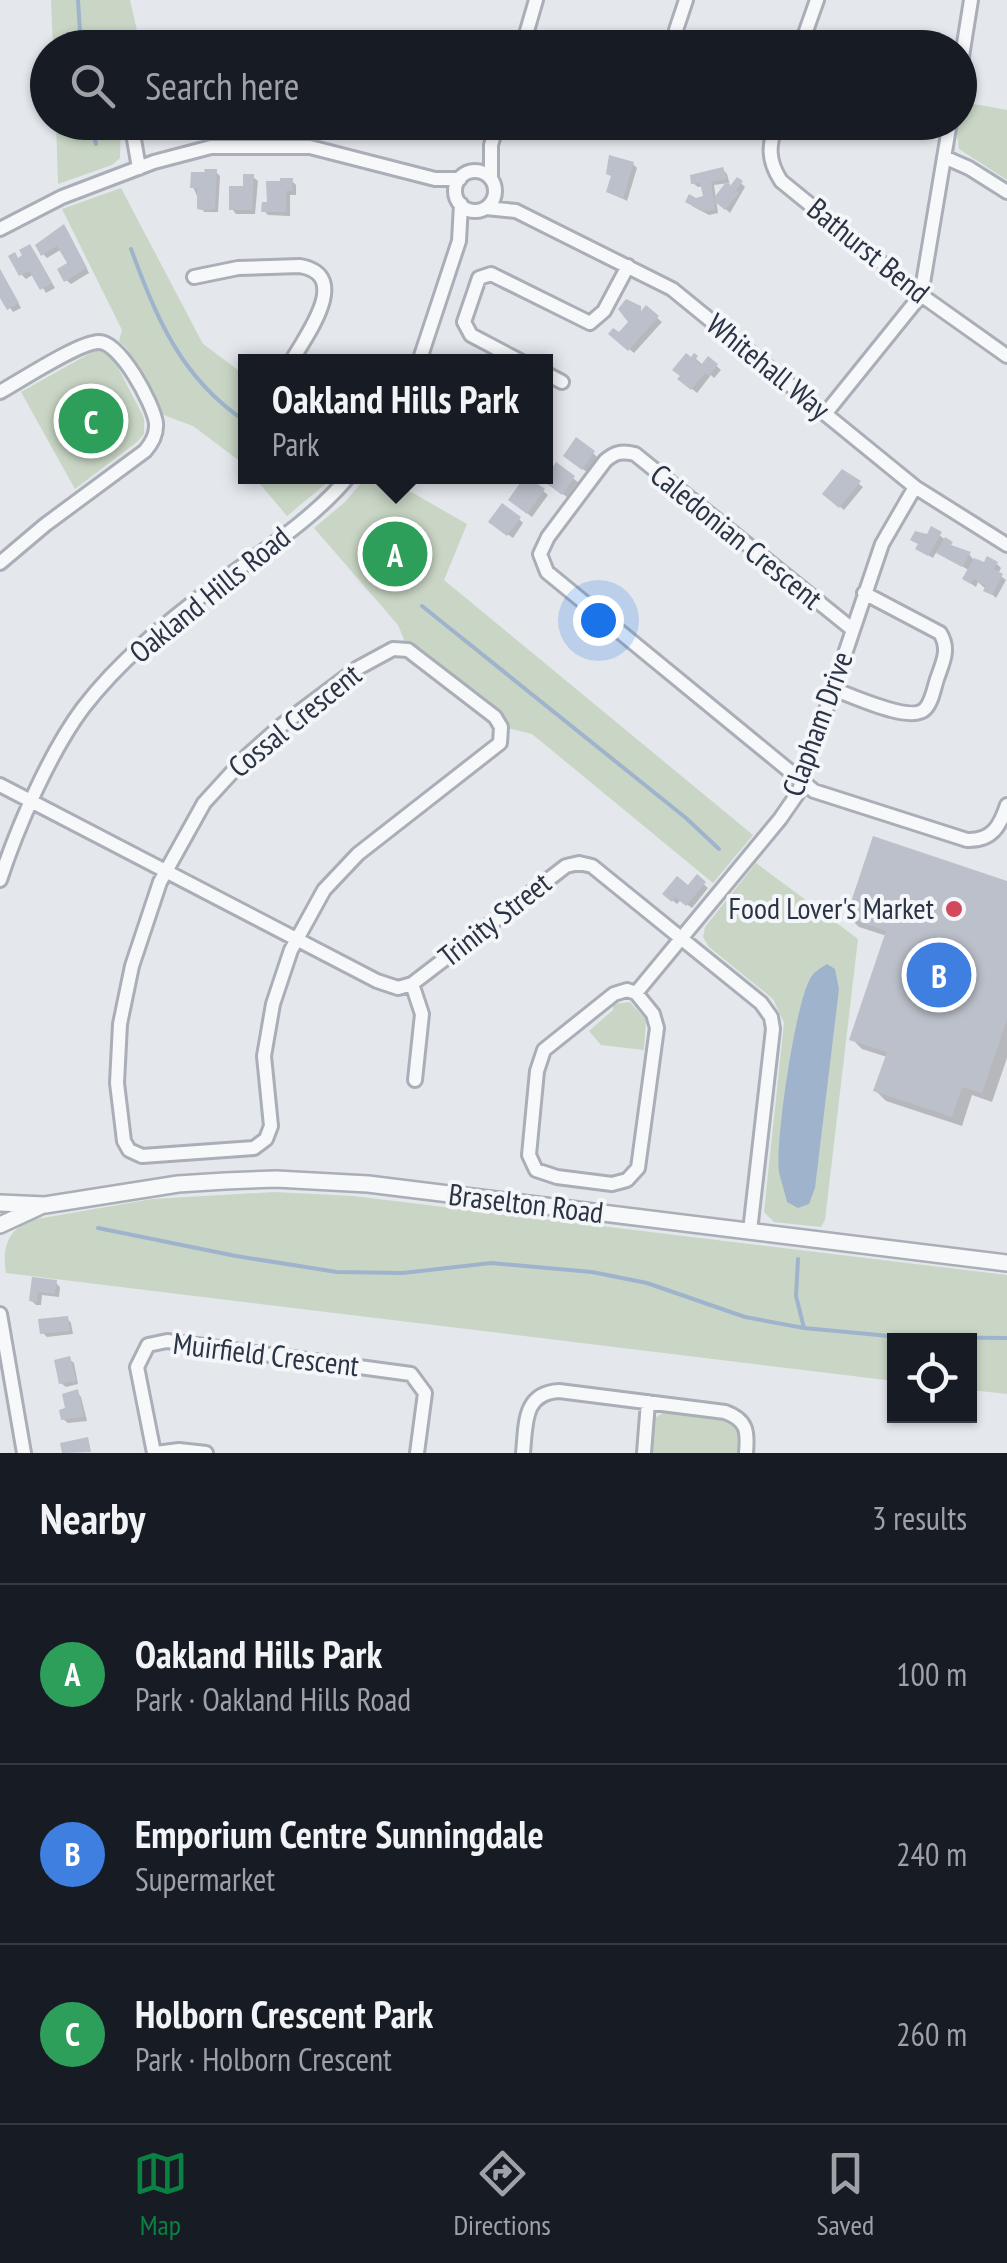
<!DOCTYPE html>
<html lang="en">
<head>
<meta charset="utf-8">
<style>
  :root { --surface:#171b24; --page:#242831; --text:#f1f3f6; --muted:#9ea1a6; --line:#363941; --accent:#0b8043 }
  body { margin:0; font-family:"PT Sans Narrow",sans-serif; background:var(--page); color:var(--text) }
  .controls { position:absolute; right:30px; bottom:30px; display:grid; overflow:hidden; border-radius:0px; box-shadow:0 2px 8px #0004 }
  .controls button { width:90px; height:90px; display:grid; place-items:center; padding:0; border:0; border-bottom:2px solid var(--line); background:var(--surface); color:var(--text); font:50px sans-serif }
  .you { position:absolute; left:598px; top:620px; width:35px; height:35px; margin:-25px; border:8px solid #fff; border-radius:50%; background:#1a73e8; box-shadow:0 0 0 15px #1a73e833 }
  .badge { display:grid; place-items:center; width:65px; height:65px; border-radius:50%; background:var(--accent); color:#fff; font-size:32px; font-weight:700 }
  .pin { position:absolute; translate:-50% -50%; border:5px solid #fff; box-shadow:0 2px 10px #0006 }
  .popup { position:absolute; left:238px; top:354px; width:315px; height:130px; box-sizing:border-box; display:grid; place-content:center; border-radius:0px; background:var(--surface); filter:drop-shadow(0 2px 8px #0005); font-size:32px; white-space:nowrap; color:var(--muted) }
  .popup b { font-size:38px; color:var(--text) }
  .popup::after { content:''; position:absolute; left:50%; top:100%; margin-left:-20px; border:20px solid transparent; border-top-color:var(--surface) }
  .list { margin:0; padding:0; list-style:none }
  h2 { display:flex; justify-content:space-between; align-items:center; height:130px; margin:0; padding:0 40px; font-size:42px }
  h2 small { font-size:32px; font-weight:400; color:var(--muted) }
  .list li { display:grid; grid-template-columns:65px 1fr auto; gap:30px; align-items:center; box-sizing:border-box; height:180px; padding:0 40px; border-top:2px solid var(--line) }
  .list b { display:block; font-size:38px; white-space:nowrap }
  .list p { margin:0; font-size:32px; white-space:nowrap; color:var(--muted) }
  .list em { font-size:32px; font-style:normal; color:var(--muted) }
  .icon { flex:none; width:55px; height:55px; fill:none; stroke:currentColor; stroke-width:2; stroke-linecap:round; stroke-linejoin:round }
  .map { position:relative; flex:none; width:1007px; height:1453px; overflow:hidden }
  .search { position:absolute; background:var(--surface); box-shadow:0 2px 8px #0004; left:30px; right:30px; top:30px; height:110px; display:flex; align-items:center; gap:25px; box-sizing:border-box; padding:0 35px; border-radius:55px; color:var(--muted); font-size:38px }
  .sheet { height:670px; background:var(--surface) }
  nav { display:flex; justify-content:space-around; align-items:center; box-sizing:border-box; height:140px; border-top:2px solid var(--line); background:var(--surface); font-size:28px; color:var(--muted) }
  nav a { display:grid; justify-items:center; gap:5px }
  nav .on { color:var(--accent) }
  .map>svg:first-child { display:block }
  .green { fill:#c9d6c5 }
  .water { fill:#9fb4cc }
  .shadow { fill:#0003 }
  .lines { fill:none; stroke-linecap:round; stroke-linejoin:round }
  .stream { stroke:#9fb4cc; stroke-width:4 }
  .building { fill:#bbc0ca }
  .minor-casing { stroke:#a9aeb7; stroke-width:18 }
  .tertiary-casing { stroke:#a9aeb7; stroke-width:20 }
  .minor { stroke:#f7f8fa; stroke-width:12 }
  .tertiary { stroke:#f7f8fa; stroke-width:15 }
  .poi-dot { fill:#d1495b; stroke:#f4f6f9; stroke-width:4 }
  .labels { text-anchor:middle; stroke-width:8; stroke-linejoin:round; paint-order:stroke }
  .street-label { font-size:30px; fill:#2b3445; stroke:#f4f6f9 }
  .poi-label { font-size:30px; fill:#2b3445; stroke:#f4f6f9; text-anchor:end }
</style>
</head>
<body>
<div class="map">
<svg width="1007" height="1453" viewBox="0 0 1007 1453">
  <rect width="100%" height="100%" fill="#e4e7ec"/>
  <path class="green" d="M51,0H130L139,39L115,44V47H53Z
    M963,102L1007,110V180L959,149L957,134Z
    M56,123H121L120,158L112,165L58,184Z
    M121,188L203,344L245,375V465L193,426L161,414L127,349L119,341L122,330L62,209Z
    M94,351H105L112,356L144,418V434L137,442L75,489L21,392Z
    M367,476L385,477L467,524L444,580L753,835L713,883L532,734L508,728L501,715L418,647L405,642L398,625L314,528L345,502Z
    M254,477H334L287,516Z
    M756,863L858,939L825,1220L821,1227L774,1222L764,1212L784,1023L773,999L709,947L703,937L705,927Z
    M630,1002L646,1020L644,1050L601,1045L589,1031L613,1010V1004Z
    M274,1192L353,1196L1007,1275V1394L970,1390V1340H894V1381L6,1273C2,1248 7,1231 31,1220L152,1199Z
    M668,1410L727,1417L740,1426L741,1453H650L653,1419Z"/>
  <path class="water" d="M827,964L835,969L839,989L815,1188L809,1204L798,1208L787,1202C785,1192 781,1182 779,1172C775,1142 795,1005 810,979C814,971 820,969 827,964Z"/>
  <path class="shadow" d="M633,164L637,168L627,201L609,191Z
    M723,170L727,174L731,189L738,180L745,187L730,213L717,201L729,183L714,185L718,213L709,215L692,206L688,201L706,198L704,186L698,187L693,183Z
    M216,172L220,176L218,212H204L193,187Z
    M253,177L258,181L255,214H236L232,209Z
    M292,181L296,185V195H290V216L268,215L264,211Z
    M68,232L89,273L71,284L66,280L71,264L62,249L47,258L43,254Z
    M34,251L55,288L46,293L34,274L26,279L21,274Z
    M0,270L21,308L13,312L0,294Z
    M646,309L662,322L634,353L611,334L619,336Z
    M694,357L704,366L709,359L721,370L714,378L711,375L697,393L680,379Z
    M593,453L597,457L587,472L570,460Z
    M557,466L578,482L567,497L550,485Z
    M843,472L863,487L844,510L825,494Z
    M543,491L548,495L532,517L515,504Z
    M519,519L523,523L513,538L496,526Z
    M932,529L955,548L969,554L973,559L985,566L997,564L1001,568L998,574L1006,580L996,598L978,582L976,587L970,583V571L937,551L933,558L918,549L921,545L913,540L929,536Z
    M697,878L708,888L692,908L681,900L677,904L665,894L689,888Z
    M1007,883V1058L992,1102L972,1095L962,1126L886,1101L876,1091L887,1057L862,1049L852,1039L887,936L859,927L849,917Z
    M34,1280L56,1283L60,1287L59,1297L42,1295L41,1305H36L31,1300Z
    M67,1318L71,1323L73,1334L47,1337L43,1333Z
    M69,1359L74,1363L78,1384L66,1387L61,1383Z
    M77,1392L81,1397L87,1421L68,1423L63,1419Z"/>
  <g class="lines">
    <path class="stream" d="M78,0L81,48
      M91,122L96,144
      M131,249C157,319 181,378 245,421
      M422,606L686,818L719,849
      M98,1228L236,1256L337,1272L403,1273L491,1263L592,1272L647,1283L745,1317L804,1328L900,1337L1007,1338
      M798,1259L796,1296L804,1328"/>
  </g>
  <path class="building" d="M609,155L634,162L623,199L606,192L611,176L606,174Z
    M723,167L727,179L711,182L715,210L703,211L685,202L689,194L696,198L703,196L700,183L691,184L690,175Z
    M204,169H217L215,209L208,211L197,209V188H190L191,172H205Z
    M243,174H254L252,210H229V186H243Z
    M737,177L743,181L736,190L739,193L725,210L714,201L716,195L726,182L730,186Z
    M280,178H293L292,191H286V212H261L262,202H267L266,181H280Z
    M64,224L87,268L64,282L57,269L67,263L57,246L41,256L35,245Z
    M30,244L52,283L40,290L29,271L19,276L8,256L15,252L18,258L22,255L19,250Z
    M0,269L19,303L7,310L0,298Z
    M626,299L641,306V311L646,305L659,316L628,351L608,334L613,328L619,332L628,322L618,309Z
    M686,353L691,357L694,353L698,356L695,360L701,365L708,356L718,364L709,376L705,373L691,390L677,379L680,376L672,370Z
    M576,437L595,451L582,470L563,456Z
    M556,462L575,476L562,495L543,481Z
    M842,469L861,481L839,508L822,494Z
    M525,476L545,489L527,514L508,500Z
    M502,503L521,517L507,536L488,522Z
    M931,526L942,532L928,556L915,549L918,544L910,540L915,531L927,534Z
    M945,537L953,542L951,545L971,552L962,567L936,553Z
    M987,556L998,562L994,569L1003,574L992,595L983,591L986,586L974,579L971,584L962,579L974,558L984,562Z
    M873,836L1007,881V1020L982,1093L962,1087L952,1117L873,1091L887,1052L849,1040L886,931L846,917Z
    M697,874L706,882L686,906L675,897L672,902L662,894L677,876L688,885Z
    M32,1277L57,1280L55,1294L38,1292L37,1302L29,1301Z
    M68,1316L70,1331L40,1334L38,1319Z
    M70,1356L76,1381L59,1384L54,1360Z
    M78,1389L84,1417L61,1420L59,1410L65,1408L62,1394Z
    M88,1437L91,1452L62,1453L60,1443Z"/>
  <g class="lines">
    <defs>
      <path id="minor" d="M365,48L392,42L414,48
        M522,48L536,0
        M678,48L676,30L686,0
        M800,48L817,0
        M960,69L971,0
        M131,122L139,168
        M776,122C769,146 767,159 781,181L921,295L1007,356
        M626,131L631,122
        M944,157L969,168L1007,192
        M455 191a20 20 0 1 1 40 0a20 20 0 1 1-40 0Z
        M491,179V145L498,122
        M486,208L516,211L672,289L915,487L1007,545
        M0,229L62,197L154,162L211,147H310L435,179H460
        M194,277L238,268L300,266C353,275 305,337 291,362
        M419,362L459,241L461,204
        M522,362L471,335L464,322L479,278L491,274L590,323L604,311L628,266
        M545,373L562,382
        M0,392C20,381 79,342 99,342C120,342 153,403 156,423C157,434 152,443 145,451L45,525L0,563
        M825,414L921,295L950,122
        M852,629L635,454C622,451 615,452 605,461L548,537L540,554L547,572L814,791L967,840C992,841 1000,826 1007,805
        M393,649L408,650L495,717L501,727L500,743L358,854L324,890L291,950L273,1004L264,1056L271,1126L266,1139L254,1148L142,1156L129,1150L124,1141L117,1083L120,1024L132,966L160,882L204,803L246,757L282,725L358,668Z
        M833,689C851,695 911,724 925,709C932,702 934,688 937,679C943,662 950,649 940,633L864,593
        M0,785L377,981L398,988L412,984L566,866L579,863L592,866L761,1003L771,1017L773,1029L750,1231
        M0,880C17,828 50,752 83,708C119,661 166,623 212,588C259,553 312,521 349,476
        M412,984L422,1014L415,1080
        M636,993L627,990L614,994L544,1050L537,1071L529,1155L536,1170L557,1177L612,1184L627,1180L638,1168L657,1028L653,1014L636,993L780,819L798,793L882,544L915,487
        M0,1314L24,1453
        M154,1453L137,1367L148,1345L167,1341L411,1374L425,1393L417,1453
        M156,1453L179,1450L206,1453
        M523,1453C526,1424 523,1393 559,1391L725,1412C747,1420 748,1431 746,1453
        M644,1453L648,1402"/>
      <path id="tertiary" d="M0,1203L45,1205L178,1184L225,1181L276,1179L368,1184L1007,1263
        M0,1225L41,1206"/>
    </defs>
    <use href="#minor" class="minor-casing"/>
    <use href="#tertiary" class="tertiary-casing"/>
    <use href="#minor" class="minor"/>
    <use href="#tertiary" class="tertiary"/>
  </g>
  <circle class="poi-dot" cx="954" cy="909" r="10"/>
  <g class="labels">
    <g class="street-label">
      <text transform="translate(868 251) rotate(39)" y="10">Bathurst Bend</text>
      <text transform="translate(768 367) rotate(39)" y="10">Whitehall Way</text>
      <text transform="translate(736 537) rotate(39)" y="10">Caledonian Crescent</text>
      <text transform="translate(210 595) rotate(-39)" y="10">Oakland Hills Road</text>
      <text transform="translate(295 721) rotate(-39)" y="10">Cossal Crescent</text>
      <text transform="translate(818 724) rotate(-70)" y="10">Clapham Drive</text>
      <text transform="translate(495 920) rotate(-38)" y="10">Trinity Street</text>
      <text transform="translate(526 1204) rotate(7)" y="10">Braselton Road</text>
      <text transform="translate(266 1355) rotate(7)" y="10">Muirfield Crescent</text>
    </g>
    <g class="poi-label">
      <text x="934" y="919">Food Lover's Market</text>
    </g>
  </g>
</svg>
<div class="controls">
<button><svg class="icon" aria-label="locate" viewBox="0 0 24 24"><circle cx="12" cy="12" r="6"/><path d="M12 2v4M12 18v4M2 12h4M18 12h4"/></svg></button>
</div>
<div class="you"></div>
<div class="pin badge" style="left:395px;top:554px;background:#2e9e5b">A</div>
<div class="popup"><b>Oakland Hills Park</b>Park</div>
<div class="pin badge" style="left:939px;top:975px;background:#3f7fe0">B</div>
<div class="pin badge" style="left:91px;top:421px;background:#2e9e5b">C</div>
<div class="search"><svg class="icon" aria-label="search" viewBox="0 0 24 24"><circle cx="10" cy="10" r="6"/><path d="M15 15l6 6"/></svg>Search here</div>
</div>
<section class="sheet">
<h2>Nearby<small>3 results</small></h2>
<ul class="list">
<li><span class="badge" style="background:#2e9e5b">A</span><div><b>Oakland Hills Park</b><p>Park · Oakland Hills Road</p></div><em>100 m</em></li>
<li><span class="badge" style="background:#3f7fe0">B</span><div><b>Emporium Centre Sunningdale</b><p>Supermarket</p></div><em>240 m</em></li>
<li><span class="badge" style="background:#2e9e5b">C</span><div><b>Holborn Crescent Park</b><p>Park · Holborn Crescent</p></div><em>260 m</em></li>
</ul>
</section>
<nav>
<a class="on"><svg class="icon" aria-label="map" viewBox="0 0 24 24"><path d="M3 6l6-2 6 2 6-2v14l-6 2-6-2-6 2zM9 4v14M15 6v14"/></svg>Map</a>
<a><svg class="icon" aria-label="directions" viewBox="0 0 24 24"><path d="M12 3l9 9-9 9-9-9zM9 14v-3h6M13 9l2 2-2 2"/></svg>Directions</a>
<a><svg class="icon" aria-label="saved" viewBox="0 0 24 24"><path d="M7 4h10v16l-5-4-5 4z"/></svg>Saved</a>
</nav>
</body>
</html>
